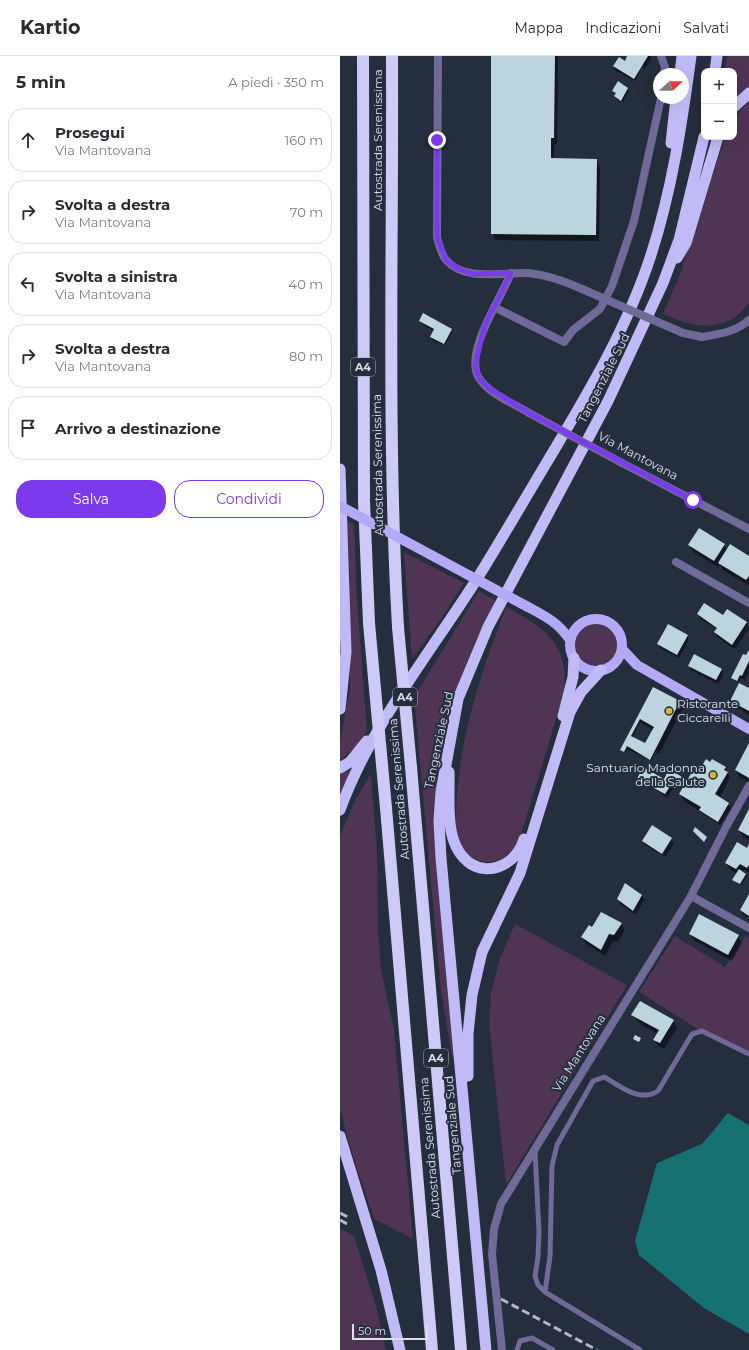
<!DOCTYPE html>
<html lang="it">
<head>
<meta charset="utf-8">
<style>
  :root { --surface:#fff; --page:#f7f7f7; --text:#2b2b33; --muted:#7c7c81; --line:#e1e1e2; --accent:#7c3aed }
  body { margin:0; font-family:Montserrat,sans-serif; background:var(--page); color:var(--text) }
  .controls { position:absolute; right:12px; top:12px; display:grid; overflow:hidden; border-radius:8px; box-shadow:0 4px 16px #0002 }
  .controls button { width:36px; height:36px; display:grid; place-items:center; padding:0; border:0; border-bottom:1px solid var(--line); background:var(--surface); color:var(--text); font:20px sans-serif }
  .compass { position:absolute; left:313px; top:12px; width:36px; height:36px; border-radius:50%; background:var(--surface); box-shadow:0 4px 16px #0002; rotate:69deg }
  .scale { position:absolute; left:12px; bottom:10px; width:76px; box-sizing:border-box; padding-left:4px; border:2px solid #dae1eb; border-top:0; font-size:11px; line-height:14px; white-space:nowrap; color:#dae1eb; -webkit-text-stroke:3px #242e3c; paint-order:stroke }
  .stop { position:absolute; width:12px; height:12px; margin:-9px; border:3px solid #7c3aed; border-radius:50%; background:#fff }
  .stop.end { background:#7c3aed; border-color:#fff; box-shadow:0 1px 4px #0008 }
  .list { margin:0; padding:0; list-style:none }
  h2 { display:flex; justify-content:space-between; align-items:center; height:52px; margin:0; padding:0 16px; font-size:17px }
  h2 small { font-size:13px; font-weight:400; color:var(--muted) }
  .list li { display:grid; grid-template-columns:26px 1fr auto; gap:12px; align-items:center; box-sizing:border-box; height:64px; margin:0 8px 8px; padding:0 8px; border:1px solid var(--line); border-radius:16px }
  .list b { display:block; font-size:15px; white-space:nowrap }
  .list p { margin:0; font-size:13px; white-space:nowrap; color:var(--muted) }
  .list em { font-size:13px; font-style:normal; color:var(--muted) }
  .actions { display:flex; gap:8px; padding:12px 16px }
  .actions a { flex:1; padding:9px 0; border:1px solid var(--accent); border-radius:16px; text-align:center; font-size:14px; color:var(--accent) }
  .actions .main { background:var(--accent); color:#fff }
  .icon { flex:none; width:22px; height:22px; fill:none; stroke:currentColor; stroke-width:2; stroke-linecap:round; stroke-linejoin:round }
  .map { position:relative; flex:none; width:409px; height:1294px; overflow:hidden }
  header { display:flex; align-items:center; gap:24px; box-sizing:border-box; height:56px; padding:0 20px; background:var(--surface); border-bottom:1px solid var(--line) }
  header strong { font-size:19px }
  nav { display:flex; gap:22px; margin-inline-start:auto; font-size:14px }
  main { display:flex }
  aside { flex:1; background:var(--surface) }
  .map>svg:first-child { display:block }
  .green { fill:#4f3453 }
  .water { fill:#167271 }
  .shadow { fill:#0007; fill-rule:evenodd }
  .building { fill:#bbd4de; fill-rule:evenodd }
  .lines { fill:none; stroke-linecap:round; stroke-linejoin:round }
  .service { stroke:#706a99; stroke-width:5 }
  .minor { stroke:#706a99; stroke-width:8 }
  .tertiary { stroke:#706a99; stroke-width:8 }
  .primary { stroke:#b3a9f6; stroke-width:10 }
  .trunk { stroke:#c0baf7; stroke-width:11 }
  .motorway { stroke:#cecaf8; stroke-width:12 }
  .rail { stroke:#b2b9c4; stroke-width:3; stroke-dasharray:8 4; stroke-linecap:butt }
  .minor-bridge { stroke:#706a99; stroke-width:8 }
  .primary-bridge { stroke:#b3a9f6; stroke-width:10 }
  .motorway-bridge { stroke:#cecaf8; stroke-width:12 }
  .route { stroke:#7c3aed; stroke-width:5 }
  .poi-dot { fill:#d1b736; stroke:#242e3c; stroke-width:1.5 }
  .labels { text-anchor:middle; stroke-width:4; stroke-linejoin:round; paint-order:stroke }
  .shield { fill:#242e3c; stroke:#a3abb6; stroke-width:1 }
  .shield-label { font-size:11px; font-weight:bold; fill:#dae1eb }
  .street-label { font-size:12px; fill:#dae1eb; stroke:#242e3c }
  .poi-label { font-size:12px; fill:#dae1eb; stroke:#242e3c; text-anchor:start }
</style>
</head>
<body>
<header>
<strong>Kartio</strong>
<nav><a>Mappa</a><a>Indicazioni</a><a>Salvati</a></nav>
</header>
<main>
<aside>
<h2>5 min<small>A piedi · 350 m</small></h2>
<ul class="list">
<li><svg class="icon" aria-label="ahead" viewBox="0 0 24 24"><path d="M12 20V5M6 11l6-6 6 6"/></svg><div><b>Prosegui</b><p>Via Mantovana</p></div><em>160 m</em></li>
<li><svg class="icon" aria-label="right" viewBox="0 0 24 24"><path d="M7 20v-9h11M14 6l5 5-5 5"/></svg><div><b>Svolta a destra</b><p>Via Mantovana</p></div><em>70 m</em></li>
<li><svg class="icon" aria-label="left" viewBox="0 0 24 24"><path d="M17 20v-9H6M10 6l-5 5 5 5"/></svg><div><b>Svolta a sinistra</b><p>Via Mantovana</p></div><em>40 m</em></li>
<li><svg class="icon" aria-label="right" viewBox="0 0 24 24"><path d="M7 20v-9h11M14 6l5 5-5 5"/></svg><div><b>Svolta a destra</b><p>Via Mantovana</p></div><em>80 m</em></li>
<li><svg class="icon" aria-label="arrive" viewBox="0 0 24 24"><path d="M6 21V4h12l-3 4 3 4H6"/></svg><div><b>Arrivo a destinazione</b></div></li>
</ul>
<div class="actions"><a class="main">Salva</a><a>Condividi</a></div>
</aside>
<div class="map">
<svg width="409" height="1294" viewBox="0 0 409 1294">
  <rect width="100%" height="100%" fill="#242e3c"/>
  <path class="green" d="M387,0H409V34L394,48V15H385Z
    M409,44V247C385,279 355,272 323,258L340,218L385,81H394V62Z
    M7,465L14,468L17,544L27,675L20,687L0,705V686L10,632V518Z
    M64,496L124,527L105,557L72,603Z
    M139,535L156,545L135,586L121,623L100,714L114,1000L112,1001L101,935L74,641Z
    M166,551C204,571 230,588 224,637L178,789C158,815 128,811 116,780C114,695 137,628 166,551Z
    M235 589a21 21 0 1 1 42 0a21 21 0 1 1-42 0Z
    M11,714L0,737V717Z
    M31,717L37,797L38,873L41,913L54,974L73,1183L34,1163L10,1091L0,1053V780L15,745Z
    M175,868L287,929L166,1129L149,968L151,937L160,902Z
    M335,880L385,911L405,880L409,882V1000L362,976L299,936Z
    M0,1173L14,1180L36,1250L46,1294H0Z"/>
  <path class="water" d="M388,1057L409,1069V1278L364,1252L299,1199L295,1185L317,1107L362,1088Z"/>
  <path class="shadow" d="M152,0H218L217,88H214V103L256,104L260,111L259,185L155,184L152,177Z
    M289,0H310L311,2L305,13L302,11L295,25L276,15L274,10L285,6Z
    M288,33L289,34L283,46L276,42L277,38L273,35Z
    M80,265L111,274L112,276L105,289L93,285L91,281L94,275L83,269Z
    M384,488L387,494L409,501V530L383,514L380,508L378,511L353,496L349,489Z
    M387,554L406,567L409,571L395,593L377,581L375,576L377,573L360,563L358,558L383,560Z
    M347,579L349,584L339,602L320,592L318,588Z
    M409,602V614L405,624L401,622L398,626L394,624L392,622Z
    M349,610L381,613L383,618L378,628L351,614Z
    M314,633L339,646L343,652L319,698L315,696L311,705L287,693L285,697L281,694ZM300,666L313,674L305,689L292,682Z
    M409,633V659L394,649L391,645Z
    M409,690V726L399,721L396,714Z
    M370,707L385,712L390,721L380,742L388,748L391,752L380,769L344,745L341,738L360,715Z
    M341,722L342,724L337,733L334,731L327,742L320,736L300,727L298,723L324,724Z
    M409,755V784L403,781L399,774Z
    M312,771L331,783L334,787L325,801L305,789L303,785Z
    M398,787L409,793V817L404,814L402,816L407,820L401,829L394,824L397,818L390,813L386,807Z
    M302,839L304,844L296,859L280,848L278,843Z
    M409,840V862L403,859L401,854Z
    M281,868L285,874L278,885H273L265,900L246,888L242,881L252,872Z
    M350,878L398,880L402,887L392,905L354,884Z
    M292,959L333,965L337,972L324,993L318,990L314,984L318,978L302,969Z"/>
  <path class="building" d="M151,0H215L214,82H211V102L257,103L256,179L151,178Z
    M287,0H308L294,23L273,10L279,1L285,5Z
    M278,25L288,32L281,45L274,40L276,37L272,35Z
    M83,257L112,273L104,288L90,281L94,273L79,265Z
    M359,472L385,488L374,505L348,489Z
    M390,488L409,500V520L406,524L378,507Z
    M364,547L383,559L387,553L407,566L392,589L374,576L377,572L357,558Z
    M328,568L348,579L337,599L317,588Z
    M409,594V605L402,620L400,619L397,625L391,622L403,598L406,599Z
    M354,598L382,613L376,624L348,610Z
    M399,627L409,632V655L390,645Z
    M313,631L340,645L310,704L287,690L284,696L280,694ZM300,663L314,671L305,687L291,680Z
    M409,687V722L395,714Z
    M366,703L370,706L372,703L386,711L384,714L388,716L375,738L389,747L378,766L359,754L361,751L339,738L355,711L360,713Z
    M303,711L324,723L329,713L342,721L335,732L331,729L325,738L297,723Z
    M409,753V780L398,774Z
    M312,769L332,782L322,798L302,785Z
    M355,771L367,781L364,786L353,775Z
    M397,786L407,792L409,788V809L407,812L400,808L396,813L385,807Z
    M399,813L406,818L400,828L392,824Z
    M285,827L302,839L293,855L277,843Z
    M409,838V860L400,854Z
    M261,856L282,867L274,879L269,878L261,894L241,881L249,869L252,871Z
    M359,858L399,879L388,899L349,878Z
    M300,945L334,964L320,987L313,984L319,974L291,959Z
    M295,979L301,982L299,986L293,983Z"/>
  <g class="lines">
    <path class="service" d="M195,1095L199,1176L198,1201L195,1220L198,1229L205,1236
      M177,1294L180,1285L192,1282L213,1294
      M300,1294L205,1236L210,1200L212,1110L217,1089L253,1025L264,1021C281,1030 299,1047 318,1035L352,978L362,975L409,998"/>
    <path class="minor" d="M98,0L97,181C99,189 101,198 106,204C125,226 161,216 186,217C206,218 224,225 242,233
      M321,0L325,11L324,18
      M171,217C162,241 123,297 139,322C149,338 173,347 189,357
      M154,251L224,286L233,274L260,253L272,230L294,165L321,42
      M362,281C379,278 396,276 409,264
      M282,407L409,473
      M336,506L409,547
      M351,840L409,872"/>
    <path class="tertiary" d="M162,1294L152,1198L154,1173L161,1148L351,840L386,771L409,730"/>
    <path class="primary" d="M188,551C205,560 219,567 230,584
      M230 589a26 26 0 1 1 52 0a26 26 0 1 1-52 0Z
      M282,593L297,609L409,673"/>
    <path class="trunk" d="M375,15L377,0
      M340,18L342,0
      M394,51L409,37
      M331,87L336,42
      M337,202L346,187L378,81
      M0,413L6,596L0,653
      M223,660L233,621L234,602
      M0,712L10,706L27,685
      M109,716C110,746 103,790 131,808C139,813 150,814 158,811C172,806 180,797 184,783
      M0,754C30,671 88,600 135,526C160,486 183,446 207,406C247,339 287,273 311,199C332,134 342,67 351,0
      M128,1020V978L132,939L142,896L180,817L230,656L241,636L261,614
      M0,1080L41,1214L60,1294
      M146,1294L101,802L99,765L101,736L118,643L148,571L268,345L323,227L339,184L364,81"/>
    <path class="motorway" d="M23,0L24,445L29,567L34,622
      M52,0C53,190 47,381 58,571
      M71,711L121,1294
      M46,752L92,1294"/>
    <path class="rail" d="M0,1157L8,1161
      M0,1164L9,1169
      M161,1243L257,1294"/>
    <path class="minor-bridge" d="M242,233L343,277L362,281
      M189,357L282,407"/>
    <path class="primary-bridge" d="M0,450L188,551"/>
    <path class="motorway-bridge" d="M58,571L71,711
      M34,622L46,752"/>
  </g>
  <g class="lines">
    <path class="route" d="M97,84V181L106,204L119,213L132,218L171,217L145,269L135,309L139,322L150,333L189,357L353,444"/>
  </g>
  <g class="poi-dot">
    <circle cx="329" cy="655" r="4"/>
    <circle cx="373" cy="719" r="4"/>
  </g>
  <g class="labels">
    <g class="shield">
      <rect x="11" y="302" width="24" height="18" rx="3"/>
      <rect x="53" y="632" width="24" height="18" rx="3"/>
      <rect x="84" y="993" width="24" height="18" rx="3"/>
    </g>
    <g class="shield-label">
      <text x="23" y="315">A4</text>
      <text x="65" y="645">A4</text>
      <text x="96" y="1006">A4</text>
    </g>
    <g class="street-label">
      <text transform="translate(38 84) rotate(-90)" y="4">Autostrada Serenissima</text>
      <text transform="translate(264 322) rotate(-63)" y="4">Tangenziale Sud</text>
      <text transform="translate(298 400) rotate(28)" y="4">Via Mantovana</text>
      <text transform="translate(38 409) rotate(-91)" y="4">Autostrada Serenissima</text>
      <text transform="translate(99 684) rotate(-78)" y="4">Tangenziale Sud</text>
      <text transform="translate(59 733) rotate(-95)" y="4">Autostrada Serenissima</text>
      <text transform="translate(239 997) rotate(-58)" y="4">Via Mantovana</text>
      <text transform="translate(113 1069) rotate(-95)" y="4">Tangenziale Sud</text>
      <text transform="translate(90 1092) rotate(-95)" y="4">Autostrada Serenissima</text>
    </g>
    <g class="poi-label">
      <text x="337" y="652">Ristorante<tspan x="337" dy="14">Ciccarelli</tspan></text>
      <text x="365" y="716" text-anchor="end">Santuario Madonna<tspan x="365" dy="14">della Salute</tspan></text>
    </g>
  </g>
</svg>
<div class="controls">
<button>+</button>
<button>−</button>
</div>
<svg class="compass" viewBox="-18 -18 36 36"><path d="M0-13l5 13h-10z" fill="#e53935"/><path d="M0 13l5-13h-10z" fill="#7c7c81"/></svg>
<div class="scale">50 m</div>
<div class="stop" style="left:353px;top:444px"></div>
<div class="stop end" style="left:97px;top:84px"></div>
</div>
</main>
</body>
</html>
